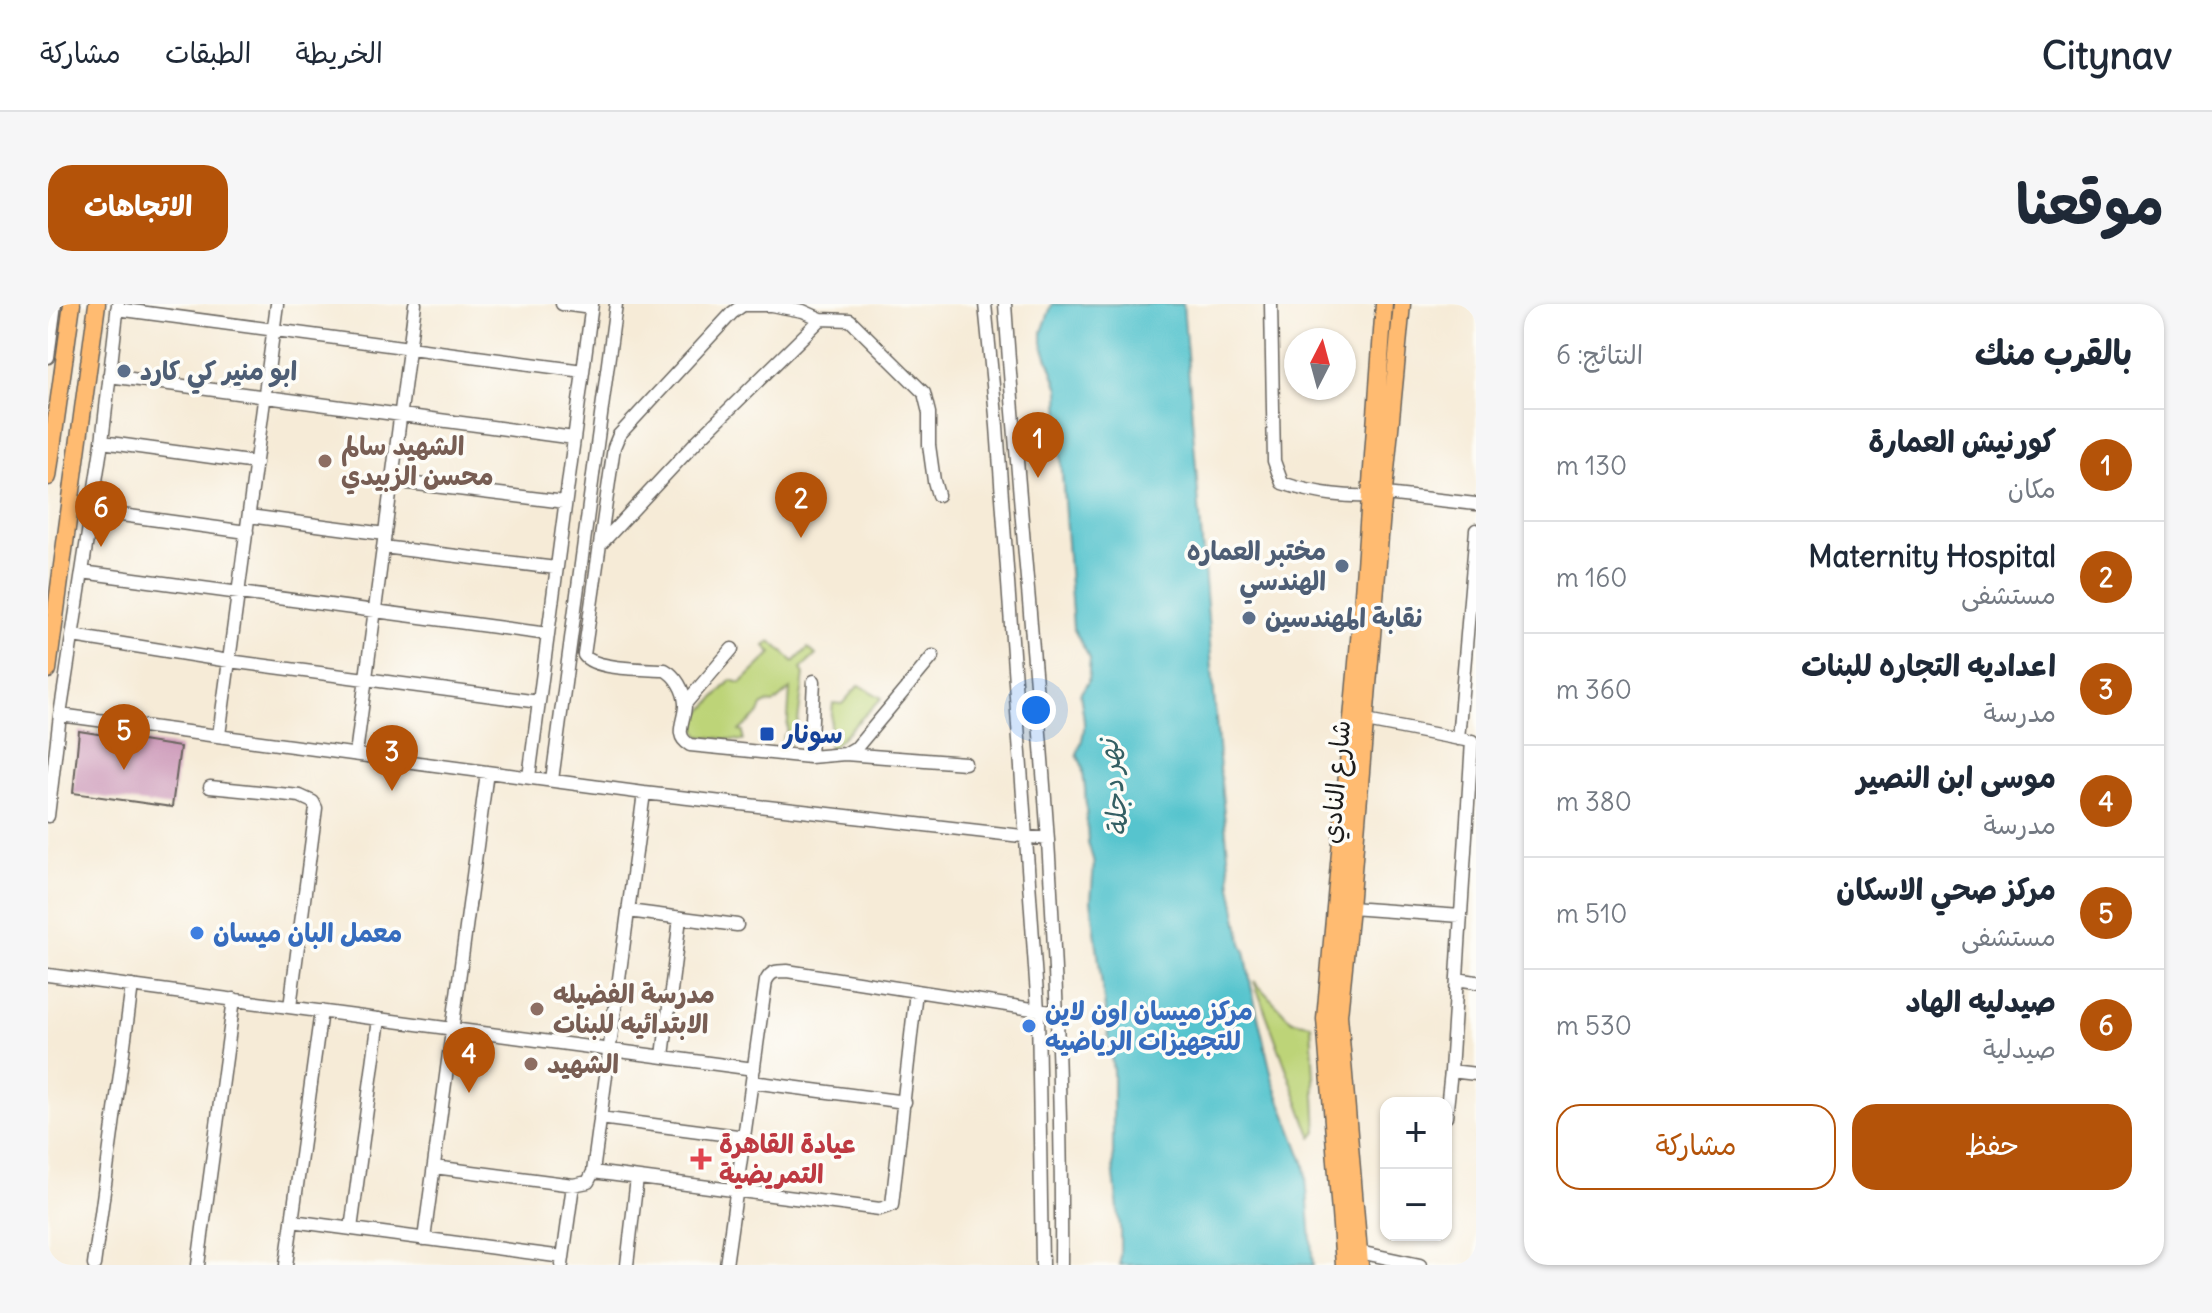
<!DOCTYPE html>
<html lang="ar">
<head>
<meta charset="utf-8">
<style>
  :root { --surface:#fff; --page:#f6f6f7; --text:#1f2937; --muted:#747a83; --line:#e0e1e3; --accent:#b45309 }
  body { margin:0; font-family:Delius,"Playpen Sans Arabic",sans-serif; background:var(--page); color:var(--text); direction:rtl }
  .controls { position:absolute; right:24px; bottom:24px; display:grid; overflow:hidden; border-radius:16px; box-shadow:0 2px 6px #0004 }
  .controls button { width:72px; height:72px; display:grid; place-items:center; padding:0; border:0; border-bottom:2px solid var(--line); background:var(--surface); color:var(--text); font:40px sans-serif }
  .compass { position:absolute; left:1236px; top:24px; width:72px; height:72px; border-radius:50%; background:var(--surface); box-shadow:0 2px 6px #0004; rotate:6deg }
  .you { position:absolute; left:988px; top:406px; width:28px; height:28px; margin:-20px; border:6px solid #fff; border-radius:50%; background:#1a73e8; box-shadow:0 0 0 12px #1a73e833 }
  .badge { display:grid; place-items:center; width:52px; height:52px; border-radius:50%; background:var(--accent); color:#fff; font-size:26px; font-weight:700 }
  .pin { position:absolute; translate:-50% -66px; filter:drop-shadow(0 2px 4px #0008) }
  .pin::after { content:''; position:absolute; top:42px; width:28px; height:24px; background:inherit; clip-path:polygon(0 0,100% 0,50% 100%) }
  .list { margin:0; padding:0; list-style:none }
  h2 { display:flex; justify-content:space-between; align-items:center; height:104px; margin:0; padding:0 32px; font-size:34px }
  h2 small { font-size:26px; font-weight:400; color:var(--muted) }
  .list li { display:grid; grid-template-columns:52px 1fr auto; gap:24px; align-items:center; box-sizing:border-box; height:112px; padding:0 32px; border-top:2px solid var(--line) }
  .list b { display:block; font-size:30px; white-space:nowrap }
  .list p { margin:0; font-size:26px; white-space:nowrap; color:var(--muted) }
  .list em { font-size:26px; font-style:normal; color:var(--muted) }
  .actions { display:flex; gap:16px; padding:24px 32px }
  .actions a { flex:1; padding:18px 0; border:2px solid var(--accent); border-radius:24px; text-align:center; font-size:28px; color:var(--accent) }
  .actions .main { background:var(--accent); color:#fff }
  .map { position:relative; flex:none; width:1428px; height:961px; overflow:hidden; direction:ltr; border-radius:24px }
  header { display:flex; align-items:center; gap:48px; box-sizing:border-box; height:112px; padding:0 40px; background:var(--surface); border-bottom:2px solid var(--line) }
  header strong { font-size:38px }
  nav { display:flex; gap:44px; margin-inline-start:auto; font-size:28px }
  .intro { display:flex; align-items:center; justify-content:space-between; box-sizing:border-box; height:192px; padding:0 48px }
  h1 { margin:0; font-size:56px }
  .button { padding:20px 36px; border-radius:24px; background:var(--accent); color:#fff; font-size:28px; font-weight:700 }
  main { display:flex; gap:48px; padding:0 48px }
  aside { flex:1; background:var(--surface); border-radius:24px; box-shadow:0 2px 6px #0004 }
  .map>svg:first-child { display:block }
  .green { fill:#bdd478; stroke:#6c784a; stroke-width:2 }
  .water { fill:#57c4ce; stroke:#3a7075; stroke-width:2 }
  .building { fill:#cf9ebc }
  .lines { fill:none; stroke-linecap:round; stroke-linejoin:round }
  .minor-casing { stroke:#68645d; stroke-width:15 }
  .major-casing { stroke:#68645d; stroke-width:19 }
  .minor { stroke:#fff; stroke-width:12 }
  .major { stroke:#ffbb71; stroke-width:16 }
  .service-dot { fill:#5c6f8a; stroke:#fdfcf7; stroke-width:3 }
  .education-dot { fill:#8d6e63; stroke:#fdfcf7; stroke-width:3 }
  .transit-dot { fill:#1a4fb4; stroke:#fdfcf7; stroke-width:3 }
  .shop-dot { fill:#3f7fe0; stroke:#fdfcf7; stroke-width:3 }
  .health-dot { fill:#e0444e; stroke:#fdfcf7; stroke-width:3 }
  .labels { text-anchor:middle; stroke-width:7; stroke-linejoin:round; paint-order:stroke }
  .service-label { font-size:26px; font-weight:bold; fill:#4e5e75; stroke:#fdfcf7; text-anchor:start }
  .education-label { font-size:26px; font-weight:bold; fill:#785e54; stroke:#fdfcf7; text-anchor:start }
  .transit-label { font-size:26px; font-weight:bold; fill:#164399; stroke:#fdfcf7; text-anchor:start }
  .street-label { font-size:26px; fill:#1c1c1c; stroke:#fdfcf7 }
  .shop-label { font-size:26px; font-weight:bold; fill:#366cbe; stroke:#fdfcf7; text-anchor:start }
  .health-label { font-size:26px; font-weight:bold; fill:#be3a42; stroke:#fdfcf7; text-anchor:start }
  .water-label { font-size:28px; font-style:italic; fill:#345f63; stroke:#fdfcf7 }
</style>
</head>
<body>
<header>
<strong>Citynav</strong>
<nav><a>الخريطة</a><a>الطبقات</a><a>مشاركة</a></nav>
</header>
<div class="intro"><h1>موقعنا</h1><a class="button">الاتجاهات</a></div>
<main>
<aside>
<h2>بالقرب منك<small>النتائج: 6</small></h2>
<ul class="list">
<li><span class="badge">1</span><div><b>كورنيش العمارة</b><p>مكان</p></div><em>130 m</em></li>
<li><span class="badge">2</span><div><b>Maternity Hospital</b><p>مستشفى</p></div><em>160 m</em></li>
<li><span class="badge">3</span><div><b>اعداديه التجاره للبنات</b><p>مدرسة</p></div><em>360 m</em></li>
<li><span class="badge">4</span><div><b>موسى ابن النصير</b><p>مدرسة</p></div><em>380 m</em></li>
<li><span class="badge">5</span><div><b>مركز صحي الاسكان</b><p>مستشفى</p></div><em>510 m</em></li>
<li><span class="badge">6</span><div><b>صيدليه الهاد</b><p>صيدلية</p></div><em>530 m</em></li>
</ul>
<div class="actions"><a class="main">حفظ</a><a>مشاركة</a></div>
</aside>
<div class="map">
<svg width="1428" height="961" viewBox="0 0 1428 961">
  <rect width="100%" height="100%" fill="#fdfcf7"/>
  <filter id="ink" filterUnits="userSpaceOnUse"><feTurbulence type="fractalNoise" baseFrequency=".0125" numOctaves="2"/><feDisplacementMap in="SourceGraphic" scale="16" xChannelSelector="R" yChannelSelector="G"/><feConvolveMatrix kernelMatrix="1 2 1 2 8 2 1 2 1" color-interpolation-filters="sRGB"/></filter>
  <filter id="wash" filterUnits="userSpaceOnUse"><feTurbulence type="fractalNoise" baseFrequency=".006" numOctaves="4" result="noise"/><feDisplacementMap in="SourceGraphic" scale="32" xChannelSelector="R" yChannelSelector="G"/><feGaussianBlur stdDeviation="1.8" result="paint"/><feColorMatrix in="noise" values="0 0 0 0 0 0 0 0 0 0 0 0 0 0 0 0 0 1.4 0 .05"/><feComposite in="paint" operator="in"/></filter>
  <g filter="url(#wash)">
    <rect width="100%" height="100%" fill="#f6ebd7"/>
    <path class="green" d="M723,337L746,358L760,344L768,351L753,365L756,370L748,434L744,439L734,441L736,431L739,429L742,385L725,400L718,399L714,402L711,410L691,427L695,428V437L651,432L647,423L652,410L683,376L693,379L724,349L717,342Z
      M811,381L834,394L780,447L785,399L794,400Z
      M1206,677L1244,717L1263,720L1269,828L1264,834Z"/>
    <path class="water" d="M1004,0H1135L1173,478L1183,581L1194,639L1197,646L1203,682L1225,777L1257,861L1265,961H1072V923L1065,862V767L1043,596L1046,559L1040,538L1037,485L1034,461L1029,450C1040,423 1036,417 1032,390L1040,378L1042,355L1025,324L1012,140L1011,85L994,39V28Z"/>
    <g id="blocks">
      <path class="building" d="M31,427L132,443L124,503L25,489Z"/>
    </g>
  </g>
  <g filter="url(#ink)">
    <use href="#blocks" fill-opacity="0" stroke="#68645d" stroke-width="2"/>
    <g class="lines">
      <defs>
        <path id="minor" d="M514,0L543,4
          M937,0L949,122L990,706L994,961
          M957,0C969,179 988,358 1000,537C1009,679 1014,819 1013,961
          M1223,0L1226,157L1234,179C1264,189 1306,196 1337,190L1428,200
          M69,5L535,67
          M773,15L755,7L723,1H695L684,9L571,131L566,143L536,351C546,366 598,365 617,366C628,372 636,386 637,399C638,416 624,431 642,441L762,453L797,450L809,443L885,352
          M0,53L7,0
          M61,72L526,134
          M54,138L208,159
          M344,177L517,198
          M44,207L199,228
          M201,212L337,230
          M552,241L649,137L773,15L802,16L876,89L881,109V141L886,177L890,191
          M335,243L508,264
          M34,268L500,330
          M25,332L181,357L491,398
          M637,400L684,345
          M12,411L596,489L1000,535
          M1318,417L1417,436
          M171,431L229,0
          M1410,435L1428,226
          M308,450L367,0
          M797,450L917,459
          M762,453L766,377
          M481,473L544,0
          M504,476L568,0
          M162,483L252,492L265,498L268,504L242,703
          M0,512L12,411L54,138L70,0
          M1302,604L1413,612
          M580,607L689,621
          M0,671L706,765
          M1409,675L1428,678
          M615,752L632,614
          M1403,767L1428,770
          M704,778L857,798
          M1398,813L1403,767L1424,437
          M552,814L697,833
          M386,863L525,881L540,878L545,868L596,489
          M545,868L832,905L844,901L868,687
          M244,917L515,953
          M303,925L331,715
          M376,935L439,468
          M1311,948L1372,961
          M46,961L84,682
          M150,961L186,695
          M238,961L273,707
          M514,961L525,881
          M579,961L589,874
          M678,961L718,677C723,667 728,667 739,667L1010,709"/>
        <path id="major" d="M0,173L24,0
          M0,366L49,0
          M1296,961L1277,715L1314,303L1336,0
          M1312,961L1291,711L1302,604L1334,208L1354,0"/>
      </defs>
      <use href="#minor" class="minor-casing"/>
      <use href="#major" class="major-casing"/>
      <use href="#minor" class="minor"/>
      <use href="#major" class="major"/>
    </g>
  </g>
  <g class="service-dot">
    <circle cx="76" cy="67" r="8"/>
    <circle cx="1294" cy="262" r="8"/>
    <circle cx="1201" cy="314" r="8"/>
  </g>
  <g class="education-dot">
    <circle cx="277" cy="157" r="8"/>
    <circle cx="489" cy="705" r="8"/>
    <circle cx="483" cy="760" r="8"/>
  </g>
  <rect class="transit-dot" x="711" y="422" width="16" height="16" rx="4"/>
  <g class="shop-dot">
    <circle cx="149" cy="629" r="8"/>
    <circle cx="981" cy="722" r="8"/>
  </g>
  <path class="health-dot" d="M649 843h8v8h8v8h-8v8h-8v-8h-8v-8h8z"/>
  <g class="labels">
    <g class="service-label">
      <text x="92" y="76">ابو منير كي كارد</text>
      <text x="1278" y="256" text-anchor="end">مختبر العماره<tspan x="1278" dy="30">الهندسي</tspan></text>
      <text x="1217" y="323">نقابة المهندسين</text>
    </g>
    <g class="education-label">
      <text x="293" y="151">الشهيد سالم<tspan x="293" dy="30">محسن الزبيدي</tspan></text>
      <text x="505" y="699">مدرسة الفضيله<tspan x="505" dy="30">الابتدائيه للبنات</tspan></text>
      <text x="499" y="769">الشهيد</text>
    </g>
    <g class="transit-label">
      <text x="735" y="439">سونار</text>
    </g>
    <g class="street-label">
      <text transform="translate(1288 478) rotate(-85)" y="9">شارع النادي</text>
    </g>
    <g class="shop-label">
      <text x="165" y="638">معمل البان ميسان</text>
      <text x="997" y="716">مركز ميسان اون لاين<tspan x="997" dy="30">للتجهيزات الرياضيه</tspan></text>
    </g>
    <g class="health-label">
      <text x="671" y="849">عيادة القاهرة<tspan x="671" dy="30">التمريضية</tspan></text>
    </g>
    <g class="water-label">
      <text transform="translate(1065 484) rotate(-97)" y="10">نهر دجلة</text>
    </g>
  </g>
</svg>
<div class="controls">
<button>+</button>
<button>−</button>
</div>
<svg class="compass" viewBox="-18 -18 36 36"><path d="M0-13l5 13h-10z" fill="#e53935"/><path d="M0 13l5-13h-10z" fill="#747a83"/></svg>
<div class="you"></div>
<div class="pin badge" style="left:990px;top:174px">1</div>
<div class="pin badge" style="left:753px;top:234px">2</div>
<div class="pin badge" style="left:344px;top:487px">3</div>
<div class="pin badge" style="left:421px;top:789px">4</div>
<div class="pin badge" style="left:76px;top:466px">5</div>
<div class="pin badge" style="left:53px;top:243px">6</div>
</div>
</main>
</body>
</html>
